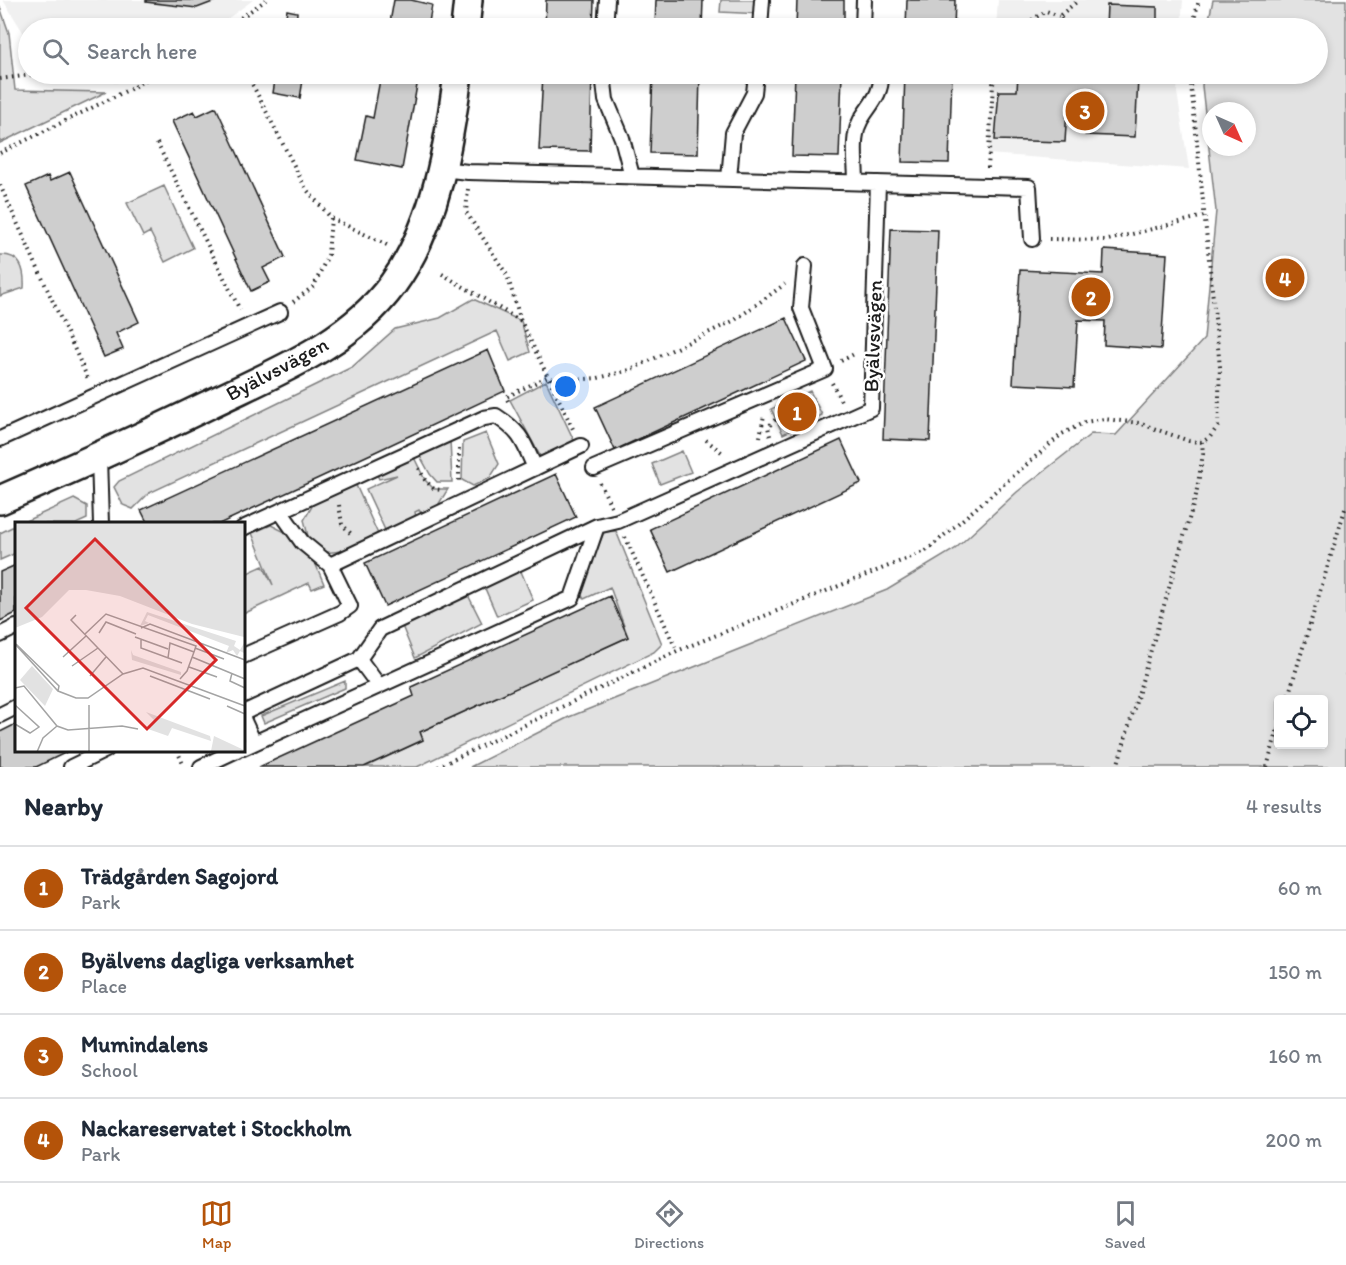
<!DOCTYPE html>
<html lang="en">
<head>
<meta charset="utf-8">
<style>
  :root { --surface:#fff; --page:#f6f6f7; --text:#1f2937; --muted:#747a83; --line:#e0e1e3; --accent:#b45309 }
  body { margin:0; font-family:Itim,sans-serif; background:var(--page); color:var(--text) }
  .controls { position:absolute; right:18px; bottom:18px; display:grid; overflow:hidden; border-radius:6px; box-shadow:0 3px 9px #0003 }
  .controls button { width:54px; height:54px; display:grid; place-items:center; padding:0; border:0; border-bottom:2px solid var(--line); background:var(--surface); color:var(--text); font:30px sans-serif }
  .compass { position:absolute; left:1202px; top:102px; width:54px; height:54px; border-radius:50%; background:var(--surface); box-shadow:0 3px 9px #0003; rotate:135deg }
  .you { position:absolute; left:566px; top:387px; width:21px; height:21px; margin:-15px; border:4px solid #fff; border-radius:50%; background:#1a73e8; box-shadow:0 0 0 9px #1a73e833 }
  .badge { display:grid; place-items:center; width:39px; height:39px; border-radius:50%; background:var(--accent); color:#fff; font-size:20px; font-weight:700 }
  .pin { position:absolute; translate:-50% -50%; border:3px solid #fff; box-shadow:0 2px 6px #0006 }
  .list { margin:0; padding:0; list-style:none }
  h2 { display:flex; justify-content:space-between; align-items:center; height:78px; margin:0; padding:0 24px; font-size:26px }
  h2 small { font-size:20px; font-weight:400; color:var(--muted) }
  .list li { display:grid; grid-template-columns:39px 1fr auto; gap:18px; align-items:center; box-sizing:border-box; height:84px; padding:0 24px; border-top:2px solid var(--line) }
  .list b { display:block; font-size:22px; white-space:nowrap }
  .list p { margin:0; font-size:20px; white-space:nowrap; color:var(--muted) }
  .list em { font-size:20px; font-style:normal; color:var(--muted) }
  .icon { flex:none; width:33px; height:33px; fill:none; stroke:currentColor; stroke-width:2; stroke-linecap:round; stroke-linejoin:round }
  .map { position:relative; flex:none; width:1346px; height:767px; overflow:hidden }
  .search { position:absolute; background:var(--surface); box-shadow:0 3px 9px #0003; left:18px; right:18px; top:18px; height:66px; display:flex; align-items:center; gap:15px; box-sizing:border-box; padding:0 21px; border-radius:33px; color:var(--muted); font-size:22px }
  .sheet { height:414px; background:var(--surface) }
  nav { display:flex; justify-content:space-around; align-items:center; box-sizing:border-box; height:84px; border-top:2px solid var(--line); background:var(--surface); font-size:16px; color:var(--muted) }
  nav a { display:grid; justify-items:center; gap:3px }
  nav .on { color:var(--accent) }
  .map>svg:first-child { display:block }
  .built { fill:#f0f0f0 }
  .green { fill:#e2e2e2; stroke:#7f7f7f; stroke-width:1.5; fill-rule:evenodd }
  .building { fill:#cecece; stroke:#1c1c1c; stroke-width:1.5 }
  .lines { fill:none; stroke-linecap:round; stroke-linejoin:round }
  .lane-casing { stroke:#1c1c1c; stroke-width:18 }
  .street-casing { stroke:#1c1c1c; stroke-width:32 }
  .path { stroke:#1c1c1c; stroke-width:4; stroke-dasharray:1.5 4.5; stroke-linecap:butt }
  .lane { stroke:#fff; stroke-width:14 }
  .street { stroke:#fff; stroke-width:27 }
  .labels { text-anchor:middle; stroke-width:5; stroke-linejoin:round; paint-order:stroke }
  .street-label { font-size:21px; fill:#1c1c1c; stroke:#fff }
  .inset-road { fill:none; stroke:#a4a4a4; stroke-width:1.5 }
  .view { fill:#d62828; fill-opacity:0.15; stroke:#d62828; stroke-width:3 }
  .inset-edge { fill:none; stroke:#1c1c1c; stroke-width:3 }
</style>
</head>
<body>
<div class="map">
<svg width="1346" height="767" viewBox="0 0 1346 767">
  <rect width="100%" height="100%" fill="#fff"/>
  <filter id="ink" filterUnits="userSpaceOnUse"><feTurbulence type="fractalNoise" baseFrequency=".0167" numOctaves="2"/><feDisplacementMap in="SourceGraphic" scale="12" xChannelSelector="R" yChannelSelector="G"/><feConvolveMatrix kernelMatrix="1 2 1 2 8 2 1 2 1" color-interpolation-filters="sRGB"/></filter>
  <g filter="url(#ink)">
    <path class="built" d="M3,0H253L215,28H28V40Z
      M998,0H1183L1181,28H996Z
      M50,74H137L116,83L92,77H52Z
      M993,74H1178L1177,92L1189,169L988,154Z"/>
    <path class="green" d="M721,0H762V14L720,12Z
      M1213,0H1346V767H470L569,717L887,590L955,549L1017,492L1091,434L1116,435L1204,339L1216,211L1202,86L1203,74H1318V28H1207ZM1211,111H1247V147H1211ZM1278,700H1324V744H1278Z
      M0,7L9,33L15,90L106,92L0,143Z
      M164,186L193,248L165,262L150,232L143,236L127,203Z
      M0,255C21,254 25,270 24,288L0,296Z
      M473,299L521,321L530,352L510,361L497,331L149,493L133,509L123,505L114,487L119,481L352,367L395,329L440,318Z
      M546,381L577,447L544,463L510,400Z
      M810,391L822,415L783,434L771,409Z
      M486,433L499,464L490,478L473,486L462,480L463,442Z
      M450,440L452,482H437L430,474L419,454Z
      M411,451L425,480L434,489H448L437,507L422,514L419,510L415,512L416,518L385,530L366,489L397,475L379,479L374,468Z
      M682,451L691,472L660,484L652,464Z
      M355,483L378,534C358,543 324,567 309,539C307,534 306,526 304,520L315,501Z
      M74,499L87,506V519L76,524H19Z
      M16,525V553L0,560V533Z
      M271,525L285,532L316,565L324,584L312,589L309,583L243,614V575L263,566L273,585L252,533Z
      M616,531L662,644L654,652L417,767H365L423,740L420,732L628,637L610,587L584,599L580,592L604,532Z
      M520,569L533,600L497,616L484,586Z
      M468,595L482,623L415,658L402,626Z
      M345,681V688L264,723L261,716Z"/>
    <path class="building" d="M146,0H218L197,8L146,2Z
      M394,0H411L432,5L428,28H389Z
      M546,0H594L593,28H545Z
      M656,0H703L702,28H655Z
      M797,0H844V28H796Z
      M907,0H955L954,28H906Z
      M1107,5L1157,7V28H1106Z
      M287,10L297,12L296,28H284Z
      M276,74H304L300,98L273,93Z
      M381,74H419L402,169L357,160L366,116L373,118Z
      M543,74H592L590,151L539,150Z
      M653,74H700L698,154L650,153Z
      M795,74H842L839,157L792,156Z
      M905,74H952L949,163L902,162Z
      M1018,74H1156V78L1138,79L1135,137L1085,135L1086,109H1067L1065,142L995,140L999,91H1017Z
      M216,107L285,257L263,268L270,282L251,291L172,121L194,111L197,116Z
      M70,172L139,322L116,333L123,349L104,357L26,186L48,176L50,181Z
      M891,229L938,230L930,441L883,439Z
      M1104,250L1167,254L1161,349L1104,345L1105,321L1078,320L1074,387L1013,384L1020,270L1103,274Z
      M786,318L806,361L615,450L595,407Z
      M488,350L505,391L375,452L219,524H148L141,510Z
      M841,440L861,483L670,572L650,529Z
      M556,474L576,517L385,606L365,563Z
      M16,565V613L0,621V572Z
      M610,596L628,637L420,732L423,740L364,767H259L414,696L411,687Z
      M16,724V750H71L36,767H0V732Z"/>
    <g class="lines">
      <defs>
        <path id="lane" d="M605,28L607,0
          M760,28L762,0
          M863,28L864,0
          M603,74L606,100L622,138L632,176
          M442,169L468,172L1029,187L1032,239
          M729,179L733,133L754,93L756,74
          M856,182C856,167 853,149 856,134C859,111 883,101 881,74
          M0,439L280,312
          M99,457L101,524
          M594,468L825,369L801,308L805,266
          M243,528L484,418L496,416C521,432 523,441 535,468
          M330,565L581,446
          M0,635L16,627
          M243,656L340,613L350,606L330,565L302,542L280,511
          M359,659L379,686
          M243,713L359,659L380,629L597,526L618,521L871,408L878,183
          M0,715L16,707
          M243,719L254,743
          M243,748L572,598L597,526
          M71,767L106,750
          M201,767L237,750"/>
        <path id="street" d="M465,28L468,0
          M0,500C69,470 138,439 206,406C273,373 348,346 393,284C436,225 449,144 458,74"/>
      </defs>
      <use href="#lane" class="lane-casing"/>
      <use href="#street" class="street-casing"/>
      <path class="path" d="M226,28L266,0
        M1023,28L1030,21L1046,11L1059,16
        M1070,28L1059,16L1079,0
        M1192,28L1199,0
        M247,74L306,189L331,218L387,245
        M0,79L38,74
        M157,143L240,310
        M0,153L130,89L155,74
        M988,168L993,84L997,74
        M0,185L89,381
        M468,189L466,212L507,275L521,321
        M1049,239L1108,240L1204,216
        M442,274L521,321L574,431
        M293,302L314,286L328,255L331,218
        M841,361L856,353
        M832,383L841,401
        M508,401L506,397L547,377L560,381L598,378L630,370L735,320L785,284
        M770,436L768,427L776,419
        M760,437L764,415
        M706,440L724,454
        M459,449V484
        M419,468L425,480L434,489L442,490
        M600,483L611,506
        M339,505L342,524L352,535
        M625,537L677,651
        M1287,700L1346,506
        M177,750L183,764
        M438,767L677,651L926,551L1062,434L1085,422L1104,419L1139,423L1189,441L1202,442L1210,437L1218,426L1220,367L1190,74
        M1117,767L1196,495L1203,454L1202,442
        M1267,767L1278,728"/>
      <use href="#lane" class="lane"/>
      <use href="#street" class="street"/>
    </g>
  </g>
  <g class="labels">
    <g class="street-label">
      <text transform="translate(873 336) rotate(-88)" y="7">Byälvsvägen</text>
      <text transform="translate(277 369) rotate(-28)" y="7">Byälvsvägen</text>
    </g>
  </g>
  <g transform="translate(15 522)">
    <rect width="230" height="230" fill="#fff"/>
    <path d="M0,0H229V115L177,102L105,74L71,68H54L27,95L0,106ZM132,90L221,119L219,124L225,128L229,121V131L225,129L222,134L218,128L211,131L214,124L133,93L130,99L134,101L125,104ZM116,128L118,133L166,150V153L117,138ZM17,144L38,167L30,184L5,158ZM131,190L195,214L196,219L157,206L153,214L133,207L139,198ZM199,214L229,228V229H196Z" fill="#e2e2e2"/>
    <path class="inset-road" d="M61,93L56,98L108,152M126,106L135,102L230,138M84,111L91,100L121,112M70,112L91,92L181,124L179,130M120,115L153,127M126,117V126L167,141M0,122L43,169L61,176H73L108,152L128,146L230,184M1,122L44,164L43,169M180,126L209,137M48,135L71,114M177,135L230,157M153,136L155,121L179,130L172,149L165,157M57,144L83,126M174,145L202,155M217,151L215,159L230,166M75,154L91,135M135,154L195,177M0,166L9,164L42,204L53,208L107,204L123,207M0,183L24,205L15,211L0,202M74,183V230M212,184L230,192M22,230L28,216L42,204"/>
    <path class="view" d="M80,17L201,138L132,207L11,86Z"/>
    <rect width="230" height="230" class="inset-edge"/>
  </g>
</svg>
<div class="controls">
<button><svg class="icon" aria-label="locate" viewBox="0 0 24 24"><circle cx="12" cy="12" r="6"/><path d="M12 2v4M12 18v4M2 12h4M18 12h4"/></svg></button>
</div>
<svg class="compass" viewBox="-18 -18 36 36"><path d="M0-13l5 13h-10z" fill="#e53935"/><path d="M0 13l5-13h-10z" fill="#747a83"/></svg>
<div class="you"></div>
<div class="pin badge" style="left:797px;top:412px">1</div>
<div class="pin badge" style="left:1091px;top:297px">2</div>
<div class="pin badge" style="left:1085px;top:111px">3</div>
<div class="pin badge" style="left:1285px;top:278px">4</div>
<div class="search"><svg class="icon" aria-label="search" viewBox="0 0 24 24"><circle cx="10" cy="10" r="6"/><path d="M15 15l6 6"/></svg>Search here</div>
</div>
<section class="sheet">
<h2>Nearby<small>4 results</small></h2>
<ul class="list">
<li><span class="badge">1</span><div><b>Trädgården Sagojord</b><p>Park</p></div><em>60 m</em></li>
<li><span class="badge">2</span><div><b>Byälvens dagliga verksamhet</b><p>Place</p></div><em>150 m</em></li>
<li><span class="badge">3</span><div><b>Mumindalens</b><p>School</p></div><em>160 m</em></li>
<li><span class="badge">4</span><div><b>Nackareservatet i Stockholm</b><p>Park</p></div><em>200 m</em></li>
</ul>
</section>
<nav>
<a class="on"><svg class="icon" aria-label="map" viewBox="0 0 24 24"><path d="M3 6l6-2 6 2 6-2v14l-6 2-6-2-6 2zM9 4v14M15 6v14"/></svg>Map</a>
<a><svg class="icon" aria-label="directions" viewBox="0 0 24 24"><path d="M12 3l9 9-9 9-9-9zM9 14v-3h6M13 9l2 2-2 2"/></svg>Directions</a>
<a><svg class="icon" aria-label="saved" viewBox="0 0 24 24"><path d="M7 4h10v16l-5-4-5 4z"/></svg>Saved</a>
</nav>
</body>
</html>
